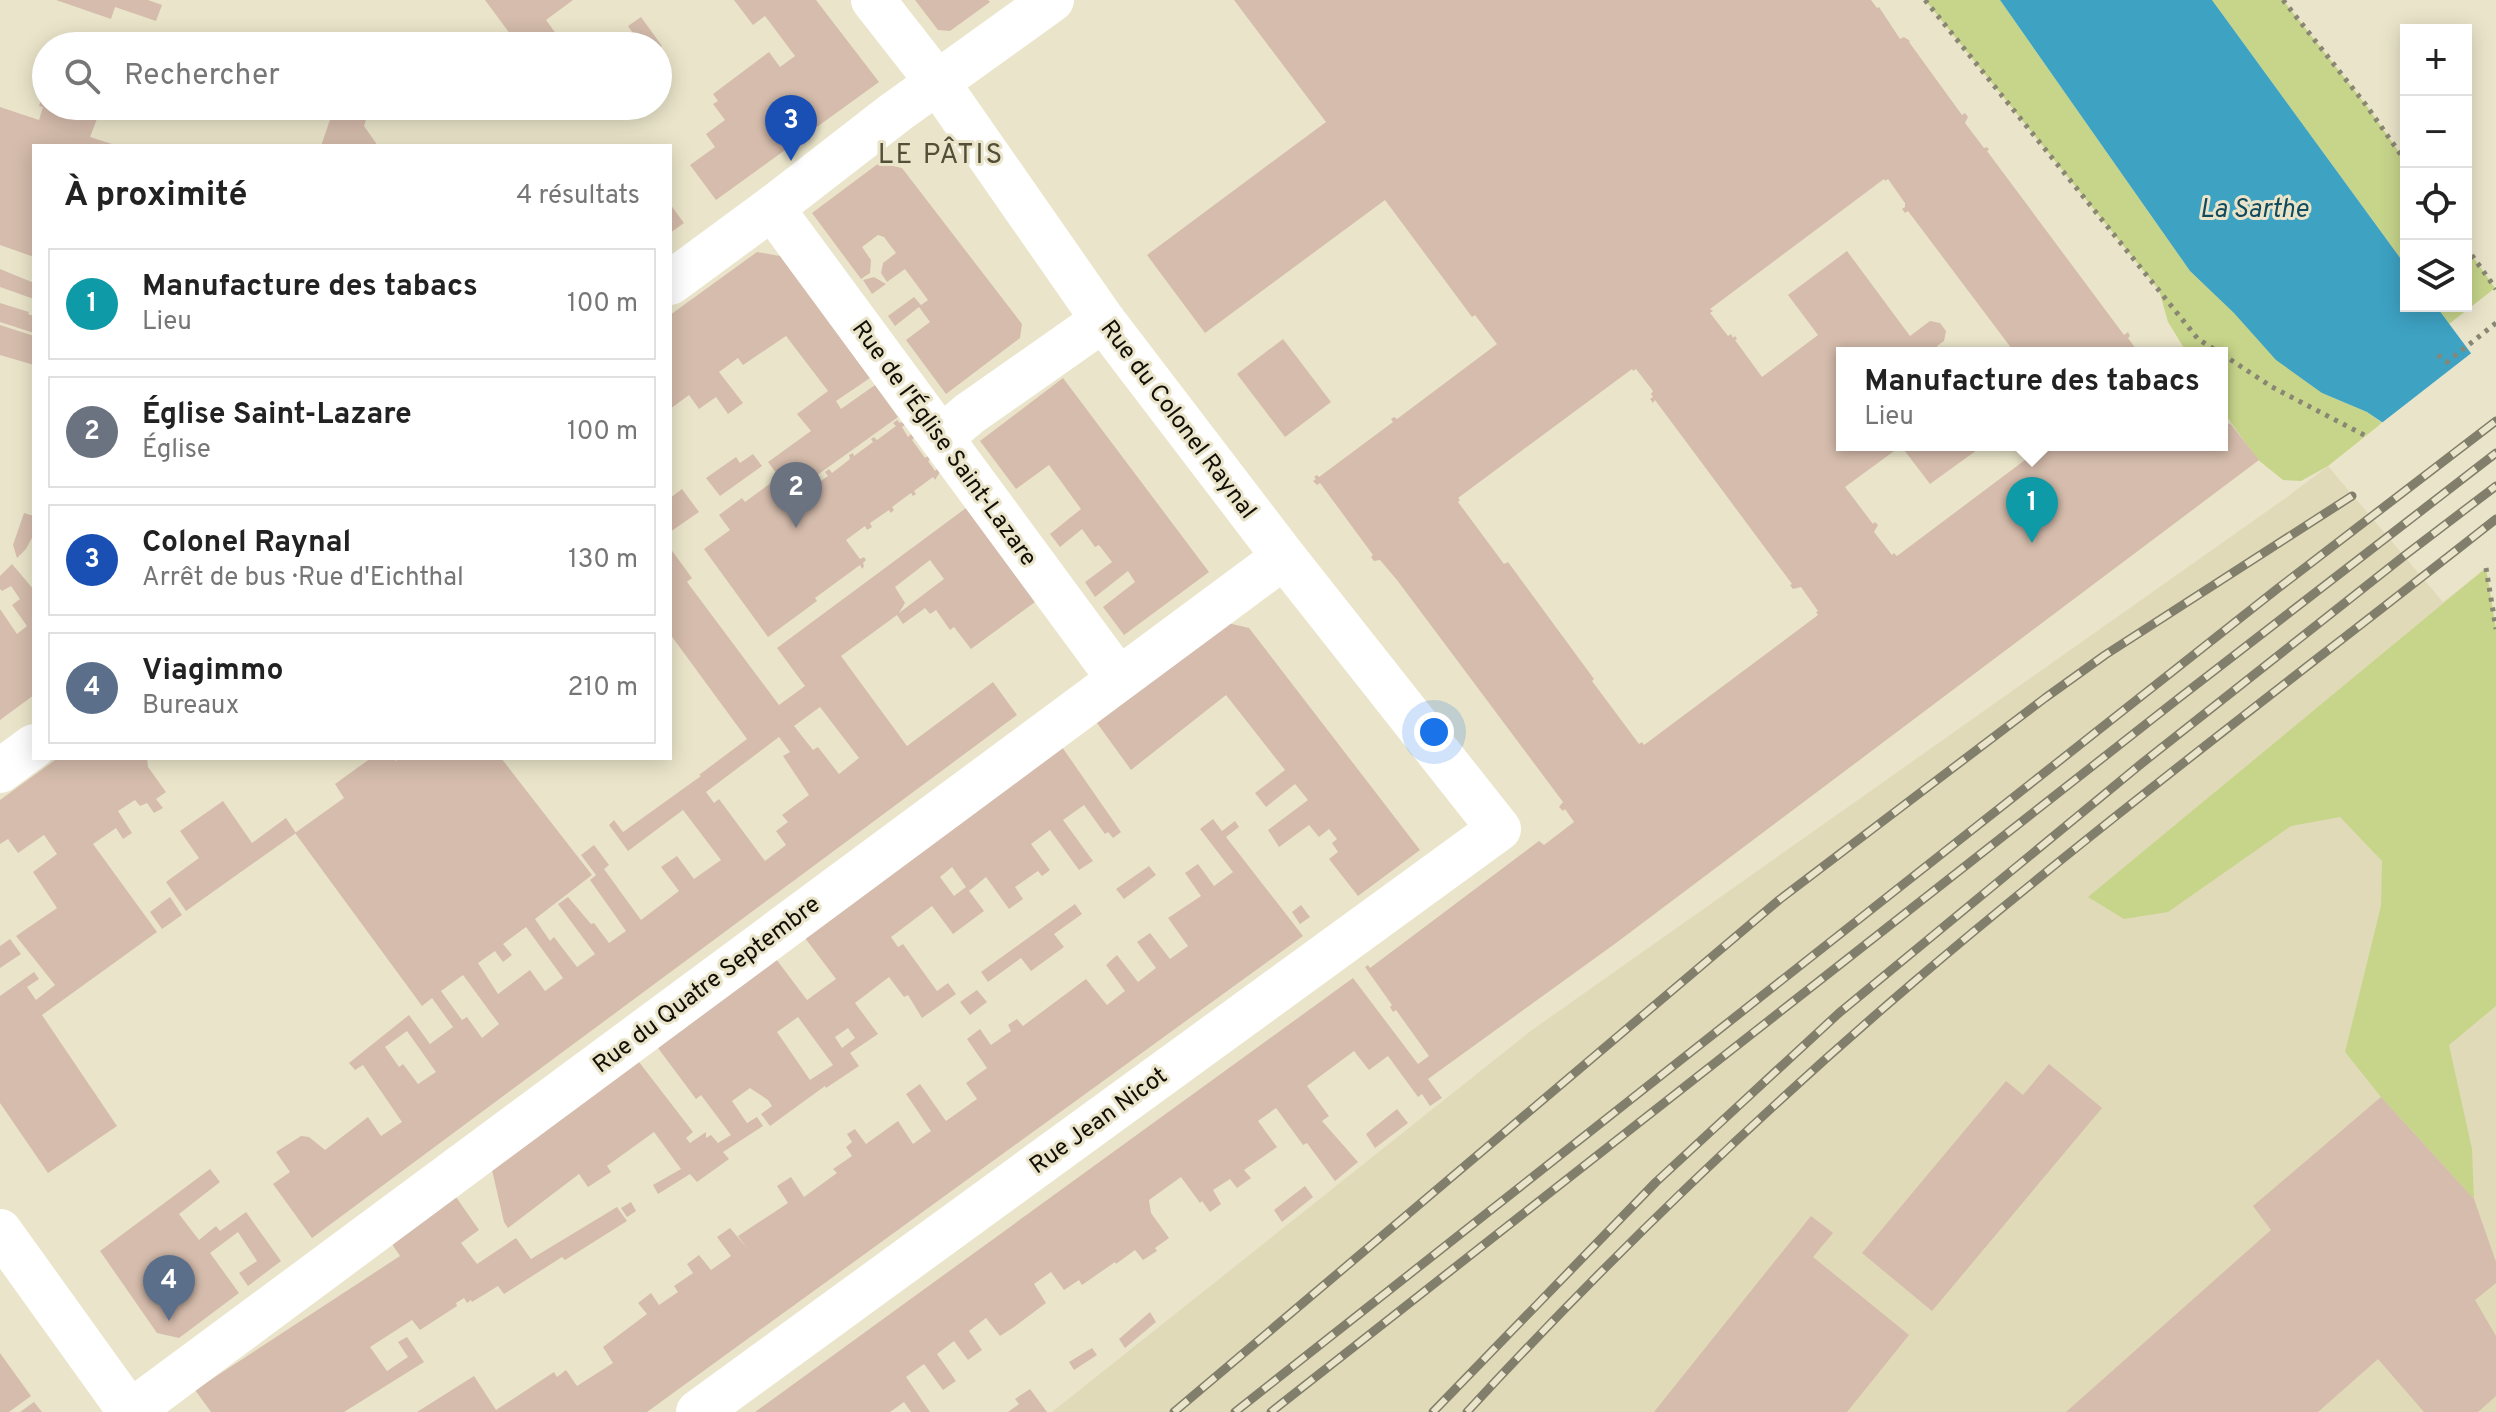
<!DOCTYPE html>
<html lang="fr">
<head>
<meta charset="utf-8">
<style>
  :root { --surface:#fff; --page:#f6f6f6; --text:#222; --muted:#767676; --line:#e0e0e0; --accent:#b45309 }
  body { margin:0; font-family:Overpass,sans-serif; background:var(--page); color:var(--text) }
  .controls { position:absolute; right:24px; top:24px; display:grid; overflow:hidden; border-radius:0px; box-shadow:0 4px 20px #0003 }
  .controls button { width:72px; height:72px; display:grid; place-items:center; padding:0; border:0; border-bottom:2px solid var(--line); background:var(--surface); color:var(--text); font:40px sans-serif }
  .you { position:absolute; left:1434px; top:732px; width:28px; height:28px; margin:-20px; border:6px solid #fff; border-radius:50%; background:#1a73e8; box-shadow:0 0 0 12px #1a73e833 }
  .badge { display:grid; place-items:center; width:52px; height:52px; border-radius:50%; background:var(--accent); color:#fff; font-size:26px; font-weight:700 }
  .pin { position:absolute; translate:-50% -66px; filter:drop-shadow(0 2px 4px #0008) }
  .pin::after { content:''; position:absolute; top:42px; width:28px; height:24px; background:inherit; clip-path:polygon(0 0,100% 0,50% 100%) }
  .popup { position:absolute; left:1836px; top:347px; width:392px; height:104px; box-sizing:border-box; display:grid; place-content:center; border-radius:0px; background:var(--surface); filter:drop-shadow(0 2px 6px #0005); font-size:26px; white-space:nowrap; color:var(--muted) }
  .popup b { font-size:30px; color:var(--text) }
  .popup::after { content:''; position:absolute; left:50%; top:100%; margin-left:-16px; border:16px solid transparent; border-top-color:var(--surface) }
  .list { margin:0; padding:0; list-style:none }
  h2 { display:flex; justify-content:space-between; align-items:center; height:104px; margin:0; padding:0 32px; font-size:34px }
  h2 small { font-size:26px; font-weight:400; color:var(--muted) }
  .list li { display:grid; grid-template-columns:52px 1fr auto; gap:24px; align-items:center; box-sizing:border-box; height:112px; margin:0 16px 16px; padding:0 16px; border:2px solid var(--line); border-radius:0px }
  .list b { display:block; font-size:30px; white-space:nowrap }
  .list p { margin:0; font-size:26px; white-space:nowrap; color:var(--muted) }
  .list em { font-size:26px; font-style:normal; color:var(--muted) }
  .icon { flex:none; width:44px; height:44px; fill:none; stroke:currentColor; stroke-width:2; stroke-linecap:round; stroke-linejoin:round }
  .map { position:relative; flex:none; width:2496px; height:1412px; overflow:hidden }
  .search { position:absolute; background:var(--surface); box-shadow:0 4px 20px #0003; left:32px; top:32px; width:640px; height:88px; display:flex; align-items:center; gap:20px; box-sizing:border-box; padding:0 28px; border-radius:44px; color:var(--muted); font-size:30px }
  .panel { position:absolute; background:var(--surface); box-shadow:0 4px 20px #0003; left:32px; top:144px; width:640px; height:616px; border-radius:0px }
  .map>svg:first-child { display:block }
  .built { fill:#e0dab8 }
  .green { fill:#c7d58b }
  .water { fill:#3ea2c3 }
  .pier { fill:#eae5ca }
  .building { fill:#d5bcac; fill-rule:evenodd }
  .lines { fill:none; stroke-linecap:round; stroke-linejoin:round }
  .path { stroke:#898673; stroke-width:5; stroke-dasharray:4 6; stroke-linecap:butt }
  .minor { stroke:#fff; stroke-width:44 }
  .tertiary { stroke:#fff; stroke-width:44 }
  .secondary { stroke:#fff; stroke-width:44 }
  .rail-casing { stroke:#817e6b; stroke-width:9 }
  .rail { stroke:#eae5ca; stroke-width:6; stroke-dasharray:18; stroke-linecap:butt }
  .labels { text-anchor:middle; stroke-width:6; stroke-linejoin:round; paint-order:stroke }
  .street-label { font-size:24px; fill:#110f06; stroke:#eae5ca }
  .water-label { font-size:26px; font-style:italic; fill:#124b5d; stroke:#eae5ca }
  .quarter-label { font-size:28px; letter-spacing:2px; fill:#534e38; stroke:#eae5ca }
</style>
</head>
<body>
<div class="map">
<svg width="2496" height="1412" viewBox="0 0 2496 1412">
  <rect width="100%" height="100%" fill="#eae5ca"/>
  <path class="built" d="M2328,466L2443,602L2486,568L2496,629V1412H1052L1532,1030L2287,497Z"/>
  <path class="green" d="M1925,0H2000L2190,271L2322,393L2367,412L2382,423L2328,466L2301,481L2283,480L2257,459L2222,410V353H2187L2168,322L2159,290Z
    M2212,0H2283L2366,105L2406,162V266Z
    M2466,247L2495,288L2449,324L2436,306H2466Z
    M2486,568L2496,629V1006L2449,1045L2472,1149L2474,1199L2381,1097L2345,1052L2381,906L2382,861L2340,817L2291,826L2168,912L2124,919L2088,897Z"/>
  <path class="water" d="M2000,0H2212L2406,266V306H2436L2496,387L2389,427L2367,412L2322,393L2276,360L2234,313L2190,271Z"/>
  <path class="pier" d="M2474,351L2496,380L2495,560L2387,430L2379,425Z"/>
  <path class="building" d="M56,0H148L162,5L156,21L115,7L111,19Z
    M485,0H573L546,20L565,46H519Z
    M734,0H816L879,82L716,200L690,165L715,147L706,134L725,120L713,104L718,101L713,94L769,52L780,67L795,56L765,16L753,25Z
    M915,0H988L990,2L950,31L938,30Z
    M1234,0H1871L1877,8L1879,7L1900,39L1904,37L1910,41L1909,42L1962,115L1965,113L1968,117L1965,123L1984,148L1987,147L1989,150L1987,151L2124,335L2128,332L2130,336L2128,338L2139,353H2015L1908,211L1905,213L1902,209L1905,207V203L1888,179L1885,181L1884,179L1710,309L1713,311L1710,313L1728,336L1731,334L1733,338L1735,336L1737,339L1735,340L1762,377L1818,335L1788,295L1847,251L1910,336L1930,321L1940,323L1946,331L1944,341L1937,346L1942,353H1842V445H1984L1930,484L1901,446L1845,487L1873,524L1875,522L1878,525L1874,532L1892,555L1894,553L1897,556L2045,445H2222V429L2230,423L2259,460L1616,943L1428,1079L1442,1098L1430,1106L1422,1094L1418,1097L1388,1056L1369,1070L1354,1051L1307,1086L1329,1116L1322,1121L1358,1162L1335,1181L1307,1143L1303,1145L1276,1108L1258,1121L1277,1147L1244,1170L1251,1178L1237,1188L1230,1179L1213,1190L1221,1204L1210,1212L1202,1201L1200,1203L1181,1177L1149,1200L1151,1213L1169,1238L1155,1248L1157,1251L1143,1260L1135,1250L1116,1264L1115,1262L1082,1285L1079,1280L1064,1290L1051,1272L1034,1284L1046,1303L1014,1327L1000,1336L986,1318L969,1331L982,1350L968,1360L954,1341L937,1354L956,1381L943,1390L924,1364L906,1377L930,1412H911L904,1402L890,1412H755L1353,978L1418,1064L1429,1056L1396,1010L1393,1012L1390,1007L1392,1005L1365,967L1368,965L1370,968L1539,841L1544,845L1574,822L1565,809L1563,811L1559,807L1563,802L1397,580L1380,560L1374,561L1371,557L1373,555L1320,483L1317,485L1313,481L1316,479L1314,477L1317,475L1319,477L1393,422L1391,419L1394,417L1397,419L1497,344L1475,315L1472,317L1385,200L1205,333L1147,255L1326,122ZM1632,369L1633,371L1636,369L1653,391L1651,394L1653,397L1650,399L1653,403L1655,400L1792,584L1790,585L1793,589L1801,587L1818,611L1816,612L1818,615L1644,745L1642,742L1639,744L1592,681L1594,679L1508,562L1504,564L1458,502L1460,500L1458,498Z
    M641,17L662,46L658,49V46H642L628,26Z
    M382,36L394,40L392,46H379Z
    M46,87V106H102L90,137L115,145L34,146V257L0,245V107L39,120L43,107L39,106Z
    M355,106L369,111L364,126L378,146H321L334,108L352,114Z
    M879,163L902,168L1022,324L1020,338L946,394L906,340L930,322L919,307L895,326L888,316L914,297L921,305L928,300L905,269L887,282L881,273L883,263L896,253L884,237L878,235L862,247L871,260L870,273L861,279L812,213Z
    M670,204L684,223L670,233Z
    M757,252L780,256L870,378L836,401L841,409L875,385L898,417L809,481L799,468L795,471L809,489L828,476L825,472L829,469L832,473L850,459L849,455L853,453L854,456L873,442L871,439L874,437L877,440L896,426L893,423L897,420L900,423L902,422L905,425L902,427L908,437L911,434L914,438L912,440L925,458L928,456L930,460L928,461L935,471L937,469L940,472L935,480L933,477L914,491L916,494L913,496L911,493L892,507L894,510L891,513L889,510L870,523L872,527L867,530L865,526L846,540L860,559L864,557L866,560L863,563L864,566L862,569L860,565L815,598L817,601L768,637L704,549L730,530L719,515L742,498L745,502L779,477L768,462L811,431L797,414L828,391L786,336L743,365L738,358L719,372L743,403L728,414L716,397L699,409L689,395L670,409V315Z
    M0,269L34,283V299L0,287Z
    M874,277L886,284L872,294L863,280Z
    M0,303L29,312L28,314L34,316V333L0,322Z
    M0,325L34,336V365L0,355Z
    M1283,339L1331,402L1285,437L1237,374Z
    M1063,378L1209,572L1124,635L1103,607L1135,582L1128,571L1095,597L1085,582L1112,562L1099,545L1095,547L1082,529L1060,547L1050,534L1081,509L1049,465L1016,489L980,441Z
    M753,454L762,466L720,496L706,478L736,457L740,463Z
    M682,489L699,512L670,532V498Z
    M966,508L1035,602L971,649L954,627L950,630L936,610L930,614L925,608L903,624L897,615L841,656L907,746L993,682L1017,715L312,1238L273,1184L290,1172L276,1152L301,1136L309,1137L325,1150L368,1117L381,1136L402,1122L363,1065L355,1070L349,1063L409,1015L430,1044L453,1027L432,998L422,1006L295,833L344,798L335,784L371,758H394L396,761L400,758H501L592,875L535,919L550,941L554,937L577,967L595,954L558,904L568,897L591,924L594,923L609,943L626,931L590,880L596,875L581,855L594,845L609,865L604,869L641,920L679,891L661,867L677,856L694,879L721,860L683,810L628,851L609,825L614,820L623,832L701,776L699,775L747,739L670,634V548L692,578L687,582L779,705L805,686L777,648ZM930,560L944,579L899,613L905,603L895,587ZM820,707L859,758L839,774L818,747L813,750L794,726ZM779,737L790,752L783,756L809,795L782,815L788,822L776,831L786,845L765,861L719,799L714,803L706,792ZM526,927L563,978L545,991L530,970L498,994L478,963L495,951L503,962L512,955L503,944ZM463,975L499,1024L482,1038L467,1017L462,1020L441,991ZM407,1031L436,1072L418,1084L403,1064L399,1067L385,1047Z
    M24,513L34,516V534L26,549L17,558L13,545Z
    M12,564L34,590V695L0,720V609L17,634L27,626L12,605L20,599L11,586L2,591L0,589V576Z
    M1228,623L1249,628L1420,850L1358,896L1329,859L1338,852L1332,843L1337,839L1329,829L1319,837L1309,825L1279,847L1268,830L1308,800L1295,784L1266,807L1255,793L1285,770L1226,695L1131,770L1097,723Z
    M1062,747L1121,832L1113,838L1108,832L1105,834L1084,805L1063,820L1093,861L1079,870L1050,830L1031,844L1050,870L1042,876L1038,871L1015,887L1023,899L1009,909L986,877L969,891L984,911L953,934L932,906L891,937L898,947L903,944L937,991L948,983L956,994L922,1018L908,995L904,997L889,977L855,1003L878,1034L850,1053L859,1066L826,1088L825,1086L770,1126L761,1114L772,1106L768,1100L750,1088L732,1101L747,1123L757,1117L763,1126L723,1152L729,1159L697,1182L690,1174L658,1194L653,1185L681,1169L654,1132L607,1166L611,1172L588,1187L579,1174L508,1228L504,1222L492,1170L639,1062L693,1132L686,1138L690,1143L706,1132V1138L711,1135L718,1143L731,1135L701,1095L696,1099L658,1048L776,959L807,1000L836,979L805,938ZM952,867L966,887L954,896L940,877ZM798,1017L833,1065L810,1080L777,1032ZM848,1028L855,1038L842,1048L835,1037Z
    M58,758H147L148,767L166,792L156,799L163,808L154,813L147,803L140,806L135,800L118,811L132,833L123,839L116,828L93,844L157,932L42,1015L117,1126L48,1173L0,1103V996L34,972L39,979L27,987L36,1000L55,985L16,936L57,908L33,872L57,854L44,835L18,853L8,839L0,844V800Z
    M223,801L252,843L286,818L296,833L186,911L166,882L199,858L180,831Z
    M1213,819L1222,831L1235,821L1239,827L1226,837L1303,936L647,1412H417L474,1376L496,1410L554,1372L557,1377L566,1370L577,1386L613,1363L603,1347L647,1314L638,1303L651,1293L659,1305L678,1292L674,1286L693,1273L687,1264L699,1255L711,1270L731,1256L717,1237L730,1228L747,1248L738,1236L788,1203L777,1186L791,1177L804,1197L837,1173L833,1169L852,1156L846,1147L852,1142L847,1134L855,1129L866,1144L898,1121L913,1144L931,1131L906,1094L920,1084L946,1121L977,1099L966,1083L987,1068L967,1039L980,1029L991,1045L1011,1031L1008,1025L1017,1019L1023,1026L1086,979L1107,1005L1125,991L1106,965L1117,955L1138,982L1156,968L1137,942L1150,933L1170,959L1188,946L1168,918L1201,896L1185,873L1198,864L1214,886L1233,872L1200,829Z
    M1149,866L1156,875L1124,899L1116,889Z
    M170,897L182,915L162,929L150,912Z
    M1075,904L1082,914L1054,934L1064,947L1031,971L1021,958L988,982L981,972Z
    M1301,905L1310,917L1300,924L1292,912Z
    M10,939L21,954L0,968V946Z
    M977,990L987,1002L970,1015L960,1002Z
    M2049,1064L2102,1108L1932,1311L1862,1253L2006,1081L2023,1095Z
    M2381,1097L2474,1199L2496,1262V1283L2475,1300L2496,1336V1396L2478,1412H2424L2378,1359L2318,1412H2066L2271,1230L2253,1206Z
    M1397,1109L1408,1123L1375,1148L1366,1134Z
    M210,1169L220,1182L179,1214L199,1240L216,1226L220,1231L246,1212L281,1261L248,1286L239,1273L257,1261L238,1232L210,1253L239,1293L179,1338L157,1333L100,1251Z
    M1305,1186L1313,1197L1282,1222L1274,1210Z
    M456,1197L479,1230L461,1243L477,1264L516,1238L531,1259L617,1207L627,1221L565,1260L562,1257L504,1294L498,1286L472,1302L471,1300L467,1303L464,1298L456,1303L457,1306L420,1330L412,1320L370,1347L387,1371L408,1357L398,1342L407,1337L424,1362L344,1412H211L195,1390L400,1256L392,1244Z
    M631,1202L636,1211L627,1217L621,1208Z
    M1811,1216L1833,1233L1813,1257L1909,1335L1847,1412H1654Z
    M1150,1312L1156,1322L1125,1348L1119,1339Z
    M1092,1348L1097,1355L1074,1370L1069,1362Z
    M0,1353L31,1396L9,1412H0Z
    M1030,1389L1047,1412H1008L1019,1404L1015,1399Z
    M34,1402L42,1412H20Z"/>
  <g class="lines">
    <path class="path" d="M1925,0L2198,339L2220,353
      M2283,0L2366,105L2406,162
      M2466,247L2496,289
      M2222,354L2272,387L2366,436
      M2438,355L2447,362L2496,323
      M2486,568L2496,629"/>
    <path class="minor" d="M772,208L1118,678
      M942,437L969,414L1103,320
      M130,1412L1284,557
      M698,1412L1499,829L1284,557L1103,320L938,83L873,0"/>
    <path class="tertiary" d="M670,283L772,208L896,112L1052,0
      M0,771L34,746"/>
    <path class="secondary" d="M0,1231L130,1412"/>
    <defs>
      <path id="rail" d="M1174,1412L1779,900L2045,698L2105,655L2352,496
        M1235,1412L2277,589L2496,421
        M1271,1412L2179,698L2496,453
        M1433,1412L1656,1182L1839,1013L2141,764L2404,556L2496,486
        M1467,1412C1608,1259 1758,1115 1916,980C2104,820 2302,672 2496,519"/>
    </defs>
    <use href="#rail" class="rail-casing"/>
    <use href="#rail" class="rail"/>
  </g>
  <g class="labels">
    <g class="street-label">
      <text transform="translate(1179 419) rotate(53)" y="8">Rue du Colonel Raynal</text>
      <text transform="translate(945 443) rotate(54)" y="8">Rue de l'Église Saint-Lazare</text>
      <text transform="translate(706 984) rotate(-37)" y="8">Rue du Quatre Septembre</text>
      <text transform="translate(1098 1120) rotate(-36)" y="8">Rue Jean Nicot</text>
    </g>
    <g class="water-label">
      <text x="2254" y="217">La Sarthe</text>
    </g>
    <g class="quarter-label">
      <text x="941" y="163">LE PÂTIS</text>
    </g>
  </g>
</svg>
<div class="controls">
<button>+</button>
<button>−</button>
<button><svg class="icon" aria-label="locate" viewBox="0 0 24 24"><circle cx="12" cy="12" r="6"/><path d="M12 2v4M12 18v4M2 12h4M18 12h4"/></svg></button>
<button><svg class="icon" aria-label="layers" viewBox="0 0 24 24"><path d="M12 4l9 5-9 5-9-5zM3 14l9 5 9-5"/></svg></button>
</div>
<div class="you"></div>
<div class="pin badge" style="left:2032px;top:543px;background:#0f9aa8">1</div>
<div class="popup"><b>Manufacture des tabacs</b>Lieu</div>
<div class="pin badge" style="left:796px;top:528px;background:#6b7280">2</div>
<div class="pin badge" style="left:791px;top:161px;background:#1a4fb4">3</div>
<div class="pin badge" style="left:169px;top:1321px;background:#5c6f8a">4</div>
<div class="search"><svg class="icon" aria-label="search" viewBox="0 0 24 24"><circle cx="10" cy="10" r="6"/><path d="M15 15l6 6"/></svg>Rechercher</div>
<section class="panel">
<h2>À proximité<small>4 résultats</small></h2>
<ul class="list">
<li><span class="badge" style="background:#0f9aa8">1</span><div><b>Manufacture des tabacs</b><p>Lieu</p></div><em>100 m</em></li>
<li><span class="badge" style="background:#6b7280">2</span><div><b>Église Saint-Lazare</b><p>Église</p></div><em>100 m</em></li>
<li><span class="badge" style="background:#1a4fb4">3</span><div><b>Colonel Raynal</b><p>Arrêt de bus · Rue d'Eichthal</p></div><em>130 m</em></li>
<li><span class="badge" style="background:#5c6f8a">4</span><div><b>Viagimmo</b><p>Bureaux</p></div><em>210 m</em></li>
</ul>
</section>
</div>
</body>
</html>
